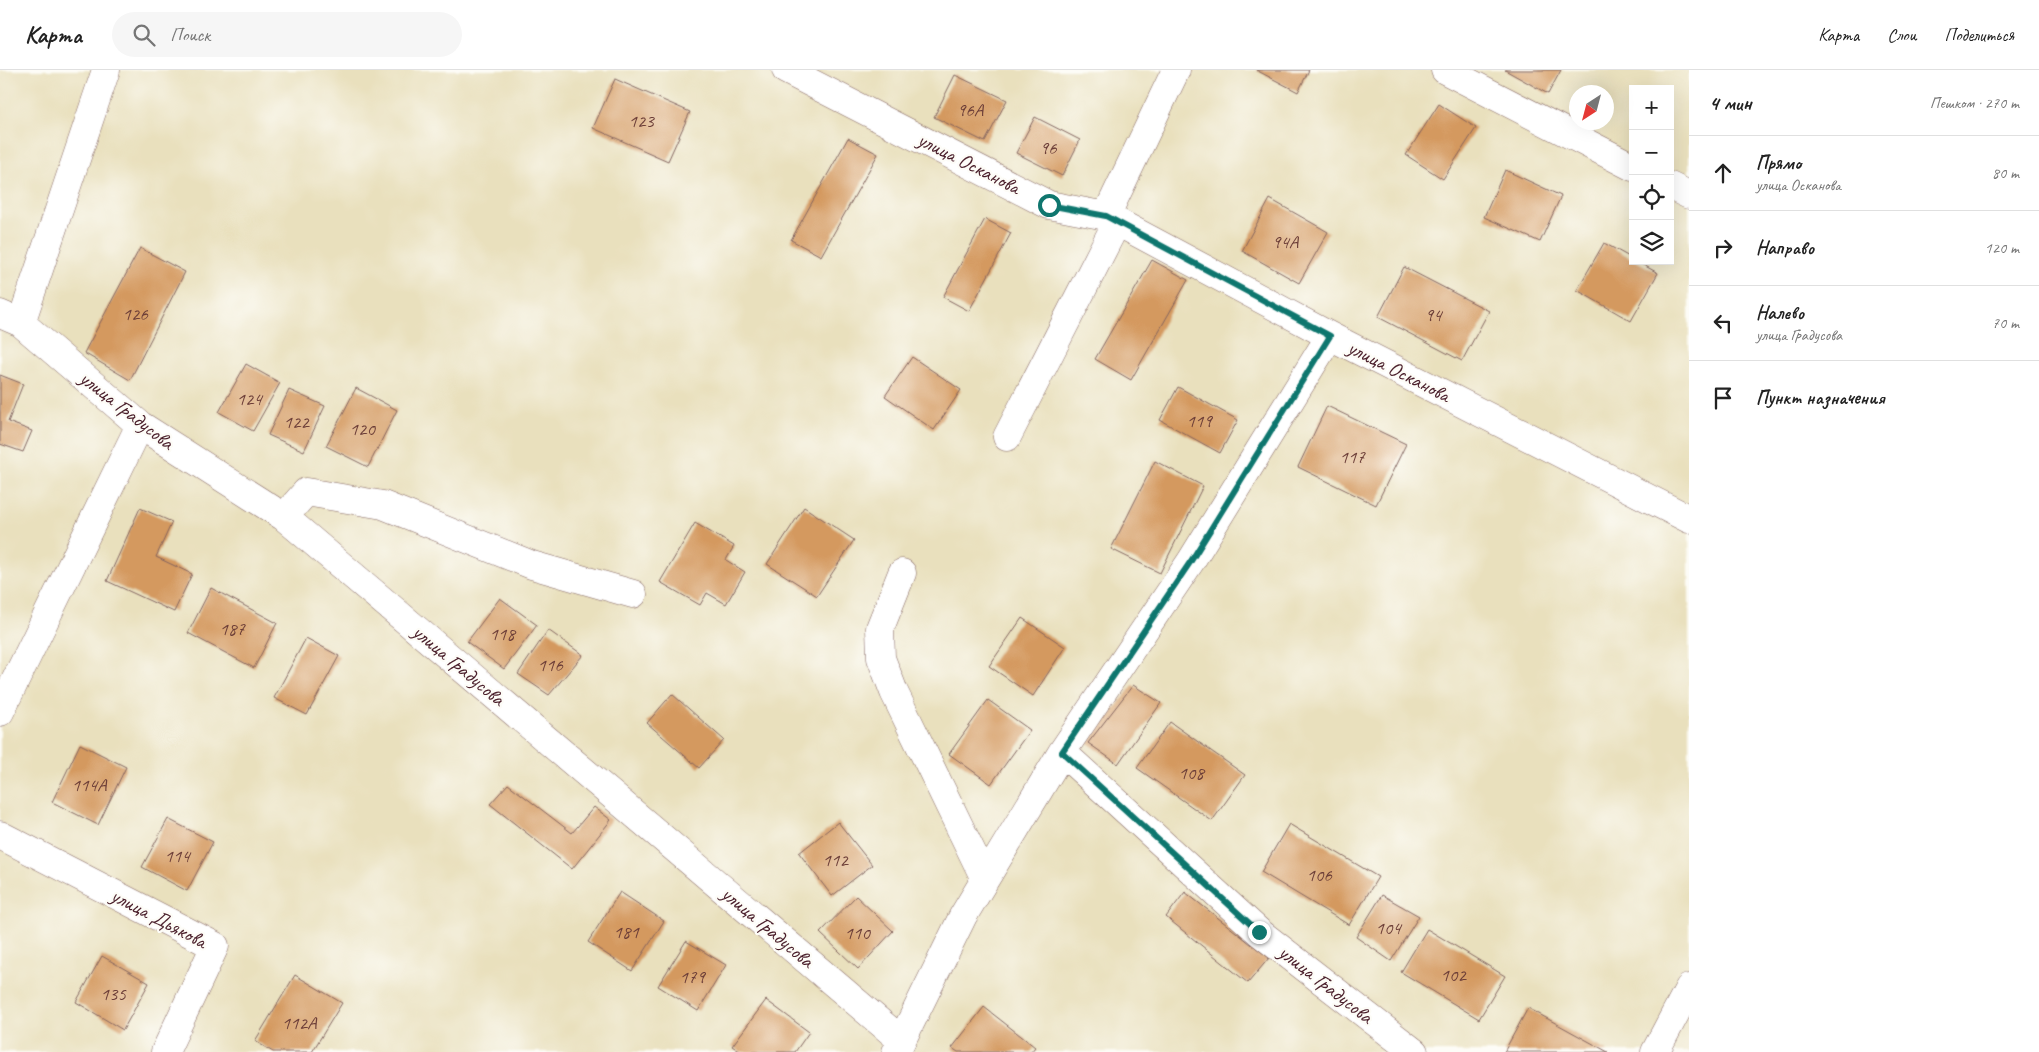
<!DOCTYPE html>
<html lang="ru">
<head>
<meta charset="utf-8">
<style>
  :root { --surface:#fff; --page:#f6f6f6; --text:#222; --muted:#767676; --line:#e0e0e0 }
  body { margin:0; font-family:Caveat,sans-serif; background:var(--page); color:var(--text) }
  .controls { position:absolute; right:15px; top:15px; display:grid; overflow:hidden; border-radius:0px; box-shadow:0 5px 20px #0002 }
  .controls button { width:45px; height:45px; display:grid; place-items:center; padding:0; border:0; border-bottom:1px solid var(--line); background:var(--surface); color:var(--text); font:25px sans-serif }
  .compass { position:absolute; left:1569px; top:15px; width:45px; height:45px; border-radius:50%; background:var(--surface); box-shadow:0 5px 20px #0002; rotate:216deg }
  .stop { position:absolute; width:15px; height:15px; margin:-11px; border:4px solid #0f766e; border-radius:50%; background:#fff }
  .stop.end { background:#0f766e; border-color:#fff; box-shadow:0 1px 5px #0008 }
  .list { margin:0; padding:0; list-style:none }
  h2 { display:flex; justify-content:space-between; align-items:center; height:65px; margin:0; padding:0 20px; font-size:21px }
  h2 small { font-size:16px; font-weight:400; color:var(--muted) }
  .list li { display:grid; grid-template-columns:32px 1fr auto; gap:15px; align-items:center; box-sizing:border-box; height:75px; padding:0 20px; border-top:1px solid var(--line) }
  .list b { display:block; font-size:19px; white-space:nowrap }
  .list p { margin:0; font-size:16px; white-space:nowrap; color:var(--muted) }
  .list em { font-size:16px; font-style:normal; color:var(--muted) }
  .icon { flex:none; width:28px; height:28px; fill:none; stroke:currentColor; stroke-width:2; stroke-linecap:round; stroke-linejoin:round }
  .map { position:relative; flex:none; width:1689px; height:982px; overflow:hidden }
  header { display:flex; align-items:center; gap:30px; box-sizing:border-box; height:70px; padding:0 25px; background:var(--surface); border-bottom:1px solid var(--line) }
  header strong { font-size:24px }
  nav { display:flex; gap:28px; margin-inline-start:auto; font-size:18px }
  .search { width:350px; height:45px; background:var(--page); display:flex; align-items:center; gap:12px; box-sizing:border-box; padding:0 18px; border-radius:28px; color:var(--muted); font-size:19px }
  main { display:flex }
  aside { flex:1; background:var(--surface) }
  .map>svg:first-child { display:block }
  .building { fill:#d4995e }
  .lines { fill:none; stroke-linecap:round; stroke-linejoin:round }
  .minor-casing { stroke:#82635e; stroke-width:29 }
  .minor { stroke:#fff; stroke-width:28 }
  .route { stroke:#0f766e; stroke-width:6 }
  .labels { text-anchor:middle; stroke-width:4.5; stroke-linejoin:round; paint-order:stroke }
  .number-label { font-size:19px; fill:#6c3e38 }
  .street-label { font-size:21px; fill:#4a1f2b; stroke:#fdfcf7 }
</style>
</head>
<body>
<header>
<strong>Карта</strong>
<div class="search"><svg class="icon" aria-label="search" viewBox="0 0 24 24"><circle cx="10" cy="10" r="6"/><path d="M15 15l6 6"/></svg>Поиск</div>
<nav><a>Карта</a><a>Слои</a><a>Поделиться</a></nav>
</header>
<main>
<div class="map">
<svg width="1689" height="982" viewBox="0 0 1689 982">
  <rect width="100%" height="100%" fill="#fdfcf7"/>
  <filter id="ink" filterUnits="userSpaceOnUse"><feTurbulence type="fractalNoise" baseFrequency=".02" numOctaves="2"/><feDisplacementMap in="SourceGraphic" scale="10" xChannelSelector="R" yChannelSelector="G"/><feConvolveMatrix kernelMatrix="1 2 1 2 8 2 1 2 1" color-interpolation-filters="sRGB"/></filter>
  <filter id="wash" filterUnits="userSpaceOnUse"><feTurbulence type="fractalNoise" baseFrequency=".0096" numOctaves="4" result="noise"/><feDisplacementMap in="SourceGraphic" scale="20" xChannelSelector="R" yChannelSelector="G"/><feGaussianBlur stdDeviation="1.12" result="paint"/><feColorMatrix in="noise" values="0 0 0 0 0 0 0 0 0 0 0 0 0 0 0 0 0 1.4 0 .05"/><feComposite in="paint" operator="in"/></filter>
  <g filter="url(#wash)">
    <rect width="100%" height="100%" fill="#e9e0bd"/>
    <g id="blocks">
      <path class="building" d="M1256,0H1309L1298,22Z
        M1505,0H1561L1548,24Z
        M955,5L1007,30L985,72L934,47Z
        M615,9L690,42L668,91L593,58Z
        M1439,34L1476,58L1443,109L1406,85Z
        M1035,47L1080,70L1062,106L1016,83Z
        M848,68L878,84L821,186L791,170Z
        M1505,100L1561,126L1540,172L1484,147Z
        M1270,129L1328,162L1299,213L1242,181Z
        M985,149L1011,163L969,241L943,227Z
        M1604,173L1633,189V191H1636L1658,203L1631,251L1577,220Z
        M140,178L185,202L130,310L84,283Z
        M1152,190L1188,210L1131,310L1095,289Z
        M1404,197L1489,241L1462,291L1378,247Z
        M912,287L961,320L934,360L885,326Z
        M246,294L280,313L253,361L219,342Z
        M0,305L23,314L8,352L32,361L23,382L0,374Z
        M1178,317L1238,350L1220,383L1160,350Z
        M356,318L397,340L368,397L326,376Z
        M289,320L325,336L304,381L268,365Z
        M1327,336L1406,374L1376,435L1298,397Z
        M1155,391L1203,416L1160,503L1111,479Z
        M804,437L854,470L817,526L767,494Z
        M140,438L172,452L156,487L192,504L174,542L107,511Z
        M695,453L734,476L726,490L745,502L726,534L707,523L700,535L660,512Z
        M211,518L277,553L254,598L188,563Z
        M500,528L537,555L504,599L467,572Z
        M1022,548L1065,577L1033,626L989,596Z
        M548,560L583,585L549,625L518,604Z
        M306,568L339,586L307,645L274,628Z
        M1133,615L1161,633L1118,694L1088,673Z
        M672,624L724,670L699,698L647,653Z
        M988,630L1030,660L991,714L949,684Z
        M1170,652L1245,705L1212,751L1137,698Z
        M80,674L126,697L98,755L52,732Z
        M508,714L572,763L594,737L611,750L572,799L490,734Z
        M168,749L213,772L187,821L142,797Z
        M838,752L872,795L832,826L799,783Z
        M1289,754L1378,807L1349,855L1261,802Z
        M620,822L664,851L632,901L588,872Z
        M1185,822L1269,888L1248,913L1166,847Z
        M1382,825L1419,846L1391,891L1356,867Z
        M856,826L893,861L858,899L820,863Z
        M1427,859L1505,906L1479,949L1401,902Z
        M686,871L726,895L698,941L658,916Z
        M102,886L149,913L123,960L76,932Z
        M295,905L342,933L312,982H273L255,971Z
        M766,930L809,962L795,982H741L732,976Z
        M984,937L1035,977L1031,982H958L952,978Z
        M1528,938L1608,982H1504Z"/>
    </g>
  </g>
  <g filter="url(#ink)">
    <use href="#blocks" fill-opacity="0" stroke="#82635e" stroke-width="1"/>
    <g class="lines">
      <defs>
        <path id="minor" d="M786,0L1049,135L1106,146L1330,266L1689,449
          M1445,0L1633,97
          M1670,116L1689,125
          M1106,146L1176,0
          M0,244L21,253L140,355L284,447L901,970
          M21,253L106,0
          M1007,367L1117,152
          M284,447L306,422L383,435L532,495L633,524
          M902,503L880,558L881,588L894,622L985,809
          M0,642L140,355
          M1062,682L1259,862L1414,982
          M0,765L215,876L165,982
          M896,982L963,846L1062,682L1191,491L1330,266
          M1655,982L1689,918"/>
      </defs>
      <use href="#minor" class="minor-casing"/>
      <use href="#minor" class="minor"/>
    </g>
  </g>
  <g class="lines" filter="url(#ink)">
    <path class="route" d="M1049,135L1106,146L1330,266L1191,491L1062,682L1259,862"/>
  </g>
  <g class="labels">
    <g class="number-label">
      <text x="970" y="46">96А</text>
      <text x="641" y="57">123</text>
      <text x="1048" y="84">96</text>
      <text x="1285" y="178">94А</text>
      <text x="135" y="250">126</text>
      <text x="1433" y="251">94</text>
      <text x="249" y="335">124</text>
      <text x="1199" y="357">119</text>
      <text x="296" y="358">122</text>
      <text x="362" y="365">120</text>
      <text x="1352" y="393">117</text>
      <text x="232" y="565">187</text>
      <text x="502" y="570">118</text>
      <text x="550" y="601">116</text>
      <text x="1191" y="709">108</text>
      <text x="89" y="721">114А</text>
      <text x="177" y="792">114</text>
      <text x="835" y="796">112</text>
      <text x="1319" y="811">106</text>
      <text x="1388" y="864">104</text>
      <text x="626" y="868">181</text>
      <text x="857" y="869">110</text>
      <text x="1453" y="911">102</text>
      <text x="692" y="913">179</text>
      <text x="113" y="930">135</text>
      <text x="299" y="959">112А</text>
    </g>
    <g class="street-label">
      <text transform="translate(969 93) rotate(27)" y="7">улица Осканова</text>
      <text transform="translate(1399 301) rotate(27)" y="7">улица Осканова</text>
      <text transform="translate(127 340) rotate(38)" y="7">улица Градусова</text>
      <text transform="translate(459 595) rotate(40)" y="7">улица Градусова</text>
      <text transform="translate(159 848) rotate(28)" y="7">улица Дьякова</text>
      <text transform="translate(768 857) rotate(40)" y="7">улица Градусова</text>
      <text transform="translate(1326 914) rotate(38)" y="7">улица Градусова</text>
    </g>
  </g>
</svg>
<div class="controls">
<button>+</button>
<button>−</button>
<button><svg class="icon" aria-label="locate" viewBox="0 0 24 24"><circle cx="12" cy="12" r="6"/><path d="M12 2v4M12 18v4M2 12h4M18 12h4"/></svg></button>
<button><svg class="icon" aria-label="layers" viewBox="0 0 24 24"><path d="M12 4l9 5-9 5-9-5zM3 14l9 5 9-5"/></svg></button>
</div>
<svg class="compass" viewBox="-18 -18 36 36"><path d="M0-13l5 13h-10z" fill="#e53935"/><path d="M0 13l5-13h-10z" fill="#767676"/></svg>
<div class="stop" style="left:1049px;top:135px"></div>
<div class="stop end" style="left:1259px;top:862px"></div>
</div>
<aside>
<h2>4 мин<small>Пешком · 270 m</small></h2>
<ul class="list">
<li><svg class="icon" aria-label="ahead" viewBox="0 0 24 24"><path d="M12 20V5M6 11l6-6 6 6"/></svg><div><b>Прямо</b><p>улица Осканова</p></div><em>80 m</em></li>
<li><svg class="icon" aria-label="right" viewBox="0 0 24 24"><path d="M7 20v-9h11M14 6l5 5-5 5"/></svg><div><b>Направо</b></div><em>120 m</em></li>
<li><svg class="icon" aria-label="left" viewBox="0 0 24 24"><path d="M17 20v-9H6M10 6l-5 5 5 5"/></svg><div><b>Налево</b><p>улица Градусова</p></div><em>70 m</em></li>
<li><svg class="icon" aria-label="arrive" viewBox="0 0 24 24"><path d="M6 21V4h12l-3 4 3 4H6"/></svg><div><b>Пункт назначения</b></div></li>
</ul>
</aside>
</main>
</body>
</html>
